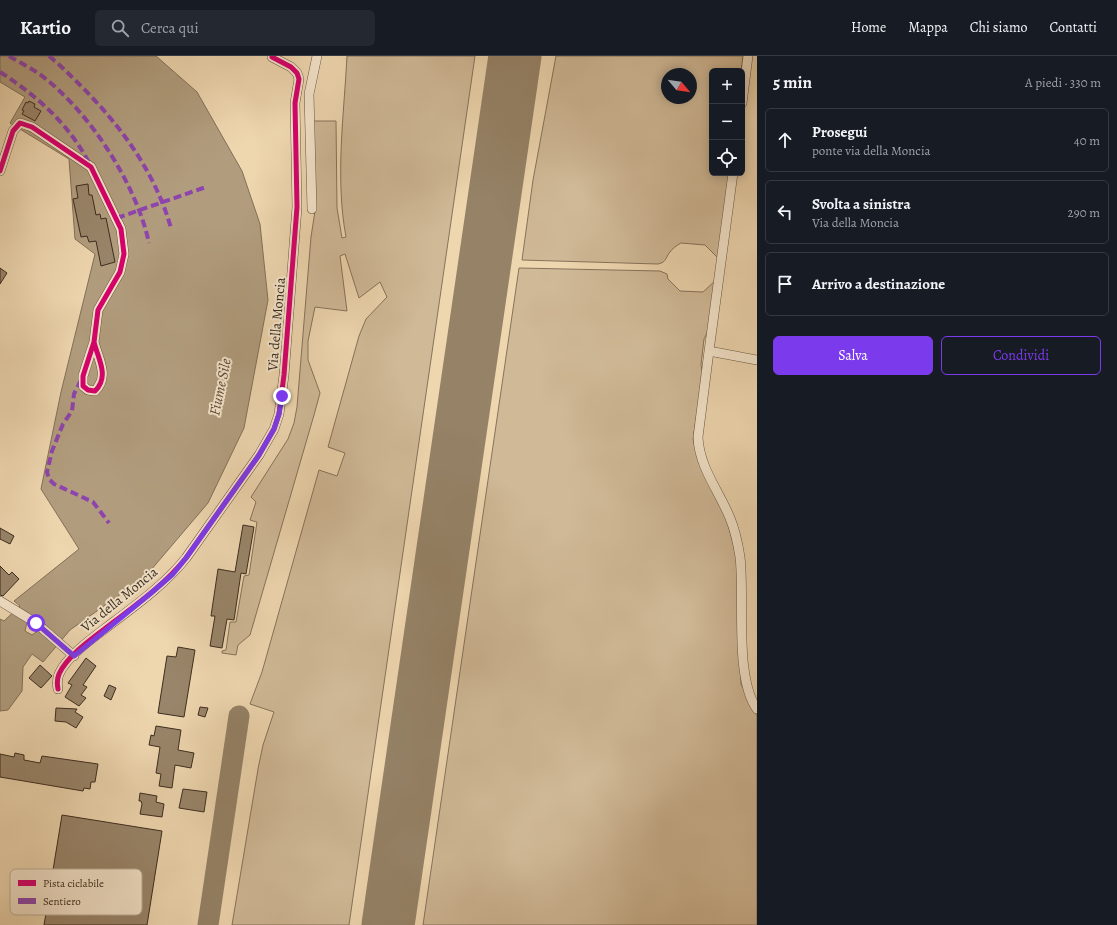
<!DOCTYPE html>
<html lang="it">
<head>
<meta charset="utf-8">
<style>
  :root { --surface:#171b24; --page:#242831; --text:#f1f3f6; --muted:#9ea1a6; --line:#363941; --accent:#7c3aed }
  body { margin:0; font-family:Alegreya,serif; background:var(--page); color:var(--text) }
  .controls { position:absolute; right:12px; top:12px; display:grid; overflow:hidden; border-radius:6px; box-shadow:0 2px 10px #0003 }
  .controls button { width:36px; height:36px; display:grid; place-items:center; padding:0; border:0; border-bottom:1px solid var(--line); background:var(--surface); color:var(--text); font:20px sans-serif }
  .compass { position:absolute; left:661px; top:12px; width:36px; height:36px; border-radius:50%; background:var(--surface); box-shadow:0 2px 10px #0003; rotate:119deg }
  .stop { position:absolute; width:12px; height:12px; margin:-9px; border:3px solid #7c3aed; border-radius:50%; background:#fff }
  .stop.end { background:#7c3aed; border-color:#fff; box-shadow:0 1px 4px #0008 }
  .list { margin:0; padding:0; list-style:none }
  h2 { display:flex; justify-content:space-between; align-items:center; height:52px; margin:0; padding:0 16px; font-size:17px }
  h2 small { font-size:13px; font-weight:400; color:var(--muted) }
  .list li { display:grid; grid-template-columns:26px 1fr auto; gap:12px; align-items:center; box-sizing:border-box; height:64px; margin:0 8px 8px; padding:0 8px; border:1px solid var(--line); border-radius:6px }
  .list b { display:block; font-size:15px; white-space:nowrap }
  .list p { margin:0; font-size:13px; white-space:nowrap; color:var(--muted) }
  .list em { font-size:13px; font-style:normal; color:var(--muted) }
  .actions { display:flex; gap:8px; padding:12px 16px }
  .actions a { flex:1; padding:9px 0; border:1px solid var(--accent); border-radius:6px; text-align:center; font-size:14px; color:var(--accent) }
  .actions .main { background:var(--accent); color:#fff }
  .icon { flex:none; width:22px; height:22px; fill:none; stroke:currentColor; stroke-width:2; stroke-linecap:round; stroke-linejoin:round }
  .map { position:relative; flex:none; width:757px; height:869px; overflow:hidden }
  header { display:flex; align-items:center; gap:24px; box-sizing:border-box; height:56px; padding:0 20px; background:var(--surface); border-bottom:1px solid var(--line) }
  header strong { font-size:19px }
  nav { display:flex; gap:22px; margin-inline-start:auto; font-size:14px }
  .search { width:280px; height:36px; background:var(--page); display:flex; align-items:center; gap:10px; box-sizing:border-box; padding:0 14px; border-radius:6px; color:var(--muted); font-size:15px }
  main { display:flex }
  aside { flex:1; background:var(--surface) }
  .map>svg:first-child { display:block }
  .green { fill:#d0b997; stroke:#86735b; fill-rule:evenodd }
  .water { fill:#b19d7e; stroke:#827058; fill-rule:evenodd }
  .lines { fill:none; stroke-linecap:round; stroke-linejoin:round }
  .taxiway { stroke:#958267; stroke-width:21 }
  .runway { stroke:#958267; stroke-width:53 }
  .building { fill:#99856a; stroke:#3c2d1f }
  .minor-casing { stroke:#685743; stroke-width:10 }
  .minor { stroke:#f4e4cb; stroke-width:9 }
  .quiet { stroke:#8e44ad; stroke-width:4; stroke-dasharray:8 4; stroke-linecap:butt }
  .cycleway-casing { stroke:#f4e4cb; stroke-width:8 }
  .cycleway { stroke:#d6006c; stroke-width:5 }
  .route { stroke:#7c3aed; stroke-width:5 }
  .labels { text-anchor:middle; stroke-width:4; stroke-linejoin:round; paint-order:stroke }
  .street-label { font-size:14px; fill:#3c2d1f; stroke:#f4e4cb }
  .water-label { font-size:15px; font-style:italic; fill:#594937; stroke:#f4e4cb }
  .key { fill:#f4e4cb; stroke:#bdad97; stroke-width:1 }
  .key-label { font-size:11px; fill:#3c2d1f }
</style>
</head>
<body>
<header>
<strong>Kartio</strong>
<div class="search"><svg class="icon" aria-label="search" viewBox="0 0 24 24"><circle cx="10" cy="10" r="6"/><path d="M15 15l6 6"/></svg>Cerca qui</div>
<nav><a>Home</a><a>Mappa</a><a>Chi siamo</a><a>Contatti</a></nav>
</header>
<main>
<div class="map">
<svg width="757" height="869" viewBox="0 0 757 869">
  <rect width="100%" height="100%" fill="#eed6af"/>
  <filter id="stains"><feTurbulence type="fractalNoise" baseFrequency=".005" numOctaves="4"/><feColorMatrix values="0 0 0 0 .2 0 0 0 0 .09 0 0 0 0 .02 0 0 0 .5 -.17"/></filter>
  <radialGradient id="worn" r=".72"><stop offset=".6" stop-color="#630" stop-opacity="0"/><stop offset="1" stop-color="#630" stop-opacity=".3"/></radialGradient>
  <path class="green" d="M347,0H475L349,869H232L258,713L263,689L274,656L250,648L262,616L319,414L337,420L345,397L328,391L359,280L366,263L387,241L380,226L359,242L345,198L340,200L347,255L315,251L308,285V304L320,337L314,359L250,579L238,589L236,599L222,597V595L226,594L230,566H236L244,520L249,519L257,466L250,464L256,446L251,441L288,383L294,367L297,351L311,181L315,155L313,65H336L337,152L342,182L346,181C335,122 344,59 347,0Z
    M556,0H743L741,15H712V117H729L718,202L705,189L681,187C677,189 672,193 670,196C665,202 667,206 658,208L522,204L533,124ZM667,18H691V42H667Z
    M519,212L660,215L667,218L668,223L680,235L703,236L716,224L709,273L704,283L701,309L703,319L693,383L699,407L725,458L731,479L737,504L741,628L757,660V869H423Z"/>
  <path class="water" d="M0,0H156L197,36L242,115L260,168L268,244L244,372L208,447L145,521L70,574L43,606L32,598L23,611L22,635L8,654L0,655V563L4,565L20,550L14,545L79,493L41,433L61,336L95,198L75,183L69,103L10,67L25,41L0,26ZM36,561L46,569L32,579L25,575L27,566Z"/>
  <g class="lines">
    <path class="taxiway" d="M208,869L239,660"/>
    <path class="runway" d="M388,869L515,0"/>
  </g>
  <path class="building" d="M29,45L35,48L34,51L41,55L35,65L22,58L24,55L22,54L26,46L28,47Z
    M88,128L89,139H92L96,159L100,158L101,163L106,162L115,206L101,210L96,185L89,186L87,180L81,181L73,143L78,142L76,130Z
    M0,212L7,217L0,228Z
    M243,469L254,471L246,518L241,517L234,564L227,563L222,592L210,590L215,560H211L218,513L235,516Z
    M0,472L14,480L10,488L0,483Z
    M0,510L9,519L12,516L19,523L3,540L0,539Z
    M178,591L195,594L184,661L158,657L167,600L176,601Z
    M86,602L96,610L83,629L87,631L81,639L86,642L79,650L65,641L72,629L68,627Z
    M40,609L52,620L41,632L29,622Z
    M109,629L116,632L111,644L104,640Z
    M200,651L208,652L205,661L198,659Z
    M56,652L77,653L75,656L83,661L76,672L66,666L55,665Z
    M156,670L181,674L178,694L194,697L191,712L175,709L172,732L159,730L161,718L156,717L160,691L149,689L151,679L154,680Z
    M15,697L24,699V704L40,707L42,700L98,708L95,726H91L90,733L84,732L83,735L0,721V698L14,701Z
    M183,733L207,736L204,756L179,752Z
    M140,737L157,740L156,746L164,748L162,761L140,758L142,748L141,745H139Z
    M62,759L162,775L147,869H44Z"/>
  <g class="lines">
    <defs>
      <path id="minor" d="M742,47L748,0
        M0,115L13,75L20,67L32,71L91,111L121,173L124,198L120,216L98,254L94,286L83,320V330L88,334L95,335C110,320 98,303 94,286
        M733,117L709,295L757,304
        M312,153L309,38L317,0
        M709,295L698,381C699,411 719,435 730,462C735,474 738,488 740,501C745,541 734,622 757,653
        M0,545L36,567L74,600
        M58,633C57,628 57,623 59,618C68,598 97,579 115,565C140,546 166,527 186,502L259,399L274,373L279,358L284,319L297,151L295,47L299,23L297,17L291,11L272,1"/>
    </defs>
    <use href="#minor" class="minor-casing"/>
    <use href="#minor" class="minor"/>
    <path class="quiet" d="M9,0C19,6 29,11 38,17C88,53 136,127 149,187
      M49,0C60,9 70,19 80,29C121,70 155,116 171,172
      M0,16C37,40 69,68 89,107
      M117,162L206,131
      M81,324L74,338L72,355L63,368L52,395L47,416L49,423L54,428L93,446L109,467"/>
    <defs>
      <path id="cycleway" d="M0,115L13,75L20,67L32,71L91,111L121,173L124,198L120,216L98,254L94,286L83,320V330L88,334L95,335C110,320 98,303 94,286
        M58,633C57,628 57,623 59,618C68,598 97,579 115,565C140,546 166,527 186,502L259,399L274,373L279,358L284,319L297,151L295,47L299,23L297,17L291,11L272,1"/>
    </defs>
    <use href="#cycleway" class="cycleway-casing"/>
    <use href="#cycleway" class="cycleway"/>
  </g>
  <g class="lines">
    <path class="route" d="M36,567L74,600L150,538L173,518L186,502L259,399L274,373L279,358L282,340"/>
  </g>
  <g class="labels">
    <g class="street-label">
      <text transform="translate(276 268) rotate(-85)" y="5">Via della Moncia</text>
      <text transform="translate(119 543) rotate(-39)" y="5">Via della Moncia</text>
    </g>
    <g class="water-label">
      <text transform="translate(220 331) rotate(-78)" y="5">Fiume Sile</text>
    </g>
  </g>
  <rect x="10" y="813" width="132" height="46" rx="6" class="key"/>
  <rect x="18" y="824" width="18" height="6" fill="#d6006c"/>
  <rect x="18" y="842" width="18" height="6" fill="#8e44ad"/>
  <g class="key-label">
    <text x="43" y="831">Pista ciclabile</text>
    <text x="43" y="849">Sentiero</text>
  </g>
  <rect width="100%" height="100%" filter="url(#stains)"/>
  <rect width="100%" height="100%" fill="url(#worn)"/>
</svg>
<div class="controls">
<button>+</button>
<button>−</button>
<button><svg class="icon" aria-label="locate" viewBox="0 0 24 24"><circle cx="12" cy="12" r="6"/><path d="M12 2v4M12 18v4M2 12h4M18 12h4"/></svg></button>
</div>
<svg class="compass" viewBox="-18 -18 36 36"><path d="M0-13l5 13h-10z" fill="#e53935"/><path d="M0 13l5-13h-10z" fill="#9ea1a6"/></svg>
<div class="stop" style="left:36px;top:567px"></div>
<div class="stop end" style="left:282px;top:340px"></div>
</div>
<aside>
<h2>5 min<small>A piedi · 330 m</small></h2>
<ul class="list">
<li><svg class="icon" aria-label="ahead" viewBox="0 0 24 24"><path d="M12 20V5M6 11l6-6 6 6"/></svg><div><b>Prosegui</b><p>ponte via della Moncia</p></div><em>40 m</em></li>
<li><svg class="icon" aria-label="left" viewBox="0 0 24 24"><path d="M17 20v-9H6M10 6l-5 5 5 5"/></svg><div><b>Svolta a sinistra</b><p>Via della Moncia</p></div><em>290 m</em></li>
<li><svg class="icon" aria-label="arrive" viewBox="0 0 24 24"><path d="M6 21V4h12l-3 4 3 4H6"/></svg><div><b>Arrivo a destinazione</b></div></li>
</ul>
<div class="actions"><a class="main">Salva</a><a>Condividi</a></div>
</aside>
</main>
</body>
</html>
